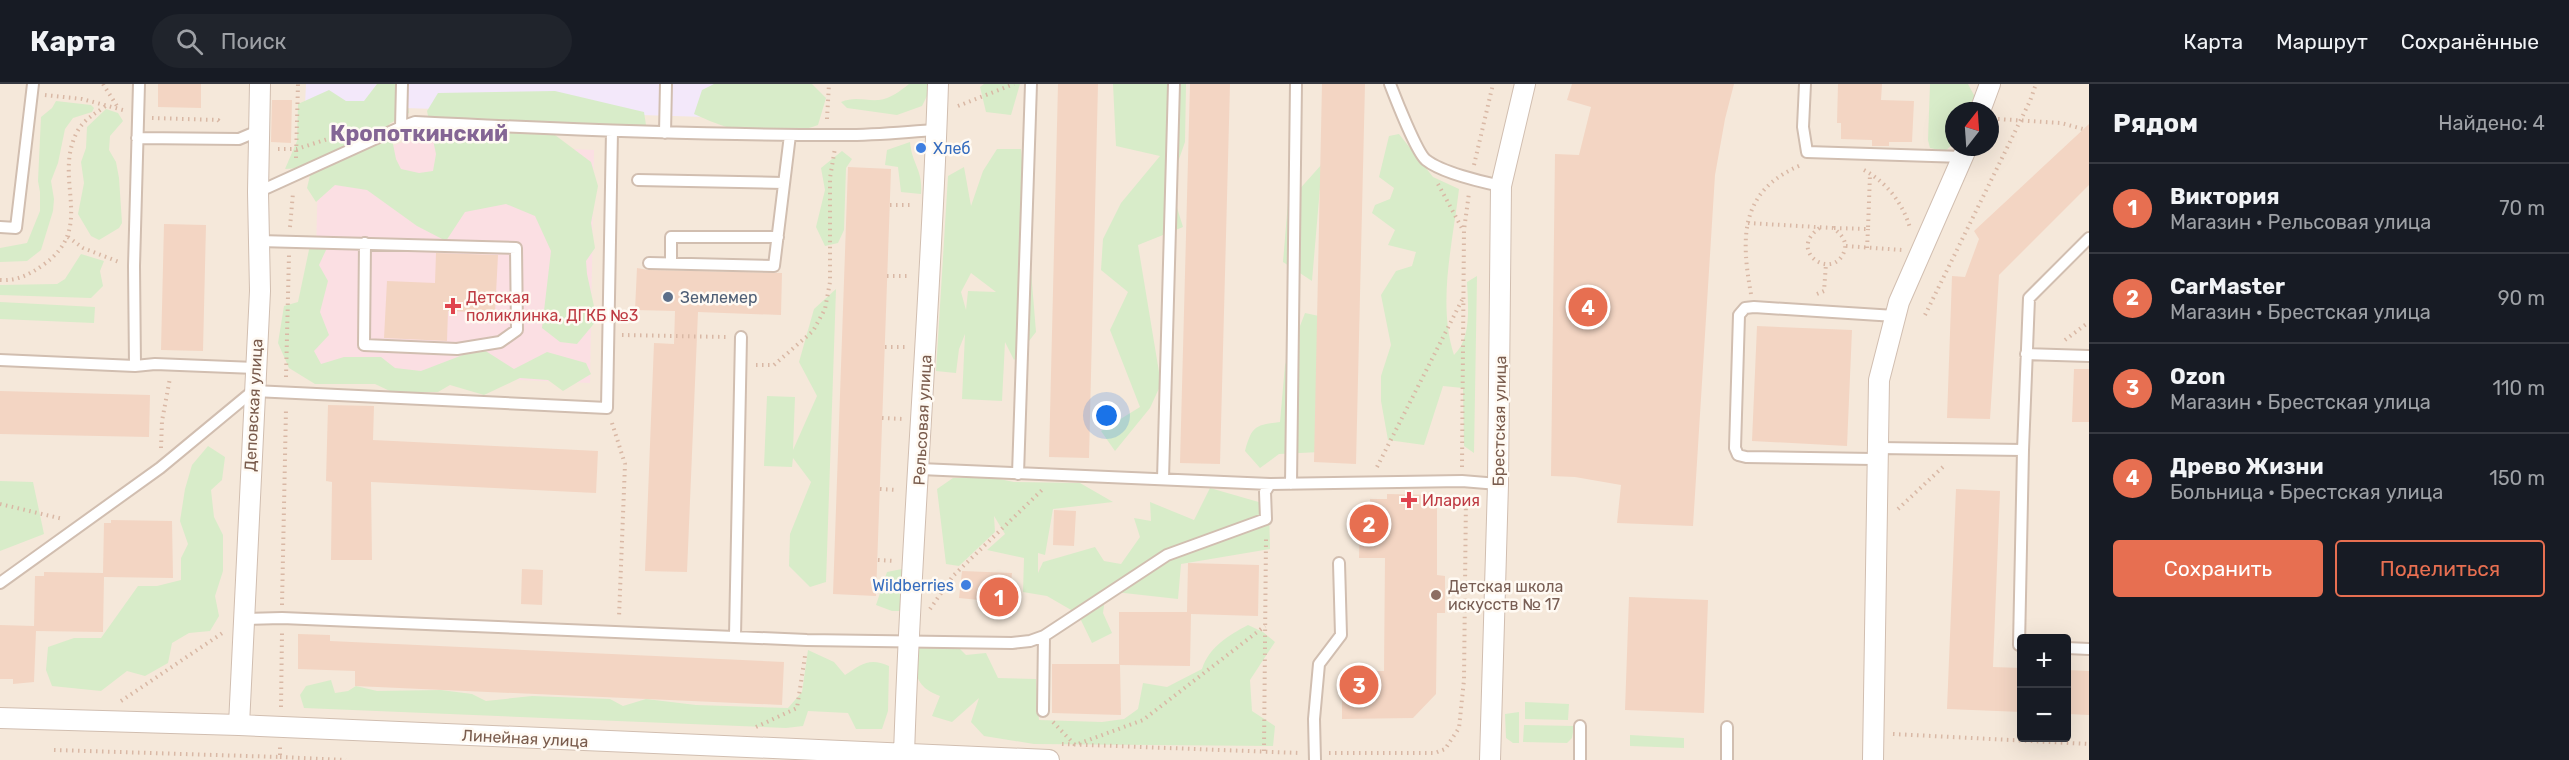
<!DOCTYPE html>
<html lang="ru">
<head>
<meta charset="utf-8">
<style>
  :root { --surface:#171b24; --page:#20242c; --text:#f1f3f6; --muted:#9ea1a6; --line:#363941; --accent:#e76f51 }
  body { margin:0; font-family:Rubik,sans-serif; background:var(--page); color:var(--text) }
  .controls { position:absolute; right:18px; bottom:18px; display:grid; overflow:hidden; border-radius:6px; box-shadow:0 6px 24px #0002 }
  .controls button { width:54px; height:54px; display:grid; place-items:center; padding:0; border:0; border-bottom:2px solid var(--line); background:var(--surface); color:var(--text); font:30px sans-serif }
  .compass { position:absolute; left:1945px; top:18px; width:54px; height:54px; border-radius:50%; background:var(--surface); box-shadow:0 6px 24px #0002; rotate:17deg }
  .you { position:absolute; left:1107px; top:332px; width:21px; height:21px; margin:-15px; border:4px solid #fff; border-radius:50%; background:#1a73e8; box-shadow:0 0 0 9px #1a73e833 }
  .badge { display:grid; place-items:center; width:39px; height:39px; border-radius:50%; background:var(--accent); color:#fff; font-size:20px; font-weight:700 }
  .pin { position:absolute; translate:-50% -50%; border:3px solid #fff; box-shadow:0 2px 6px #0006 }
  .list { margin:0; padding:0; list-style:none }
  h2 { display:flex; justify-content:space-between; align-items:center; height:78px; margin:0; padding:0 24px; font-size:26px }
  h2 small { font-size:20px; font-weight:400; color:var(--muted) }
  .list li { display:grid; grid-template-columns:39px 1fr auto; gap:18px; align-items:center; box-sizing:border-box; height:90px; padding:0 24px; border-top:2px solid var(--line) }
  .list b { display:block; font-size:22px; white-space:nowrap }
  .list p { margin:0; font-size:20px; white-space:nowrap; color:var(--muted) }
  .list em { font-size:20px; font-style:normal; color:var(--muted) }
  .actions { display:flex; gap:12px; padding:18px 24px }
  .actions a { flex:1; padding:14px 0; border:2px solid var(--accent); border-radius:6px; text-align:center; font-size:21px; color:var(--accent) }
  .actions .main { background:var(--accent); color:#fff }
  .icon { flex:none; width:33px; height:33px; fill:none; stroke:currentColor; stroke-width:2; stroke-linecap:round; stroke-linejoin:round }
  .map { position:relative; flex:none; width:2089px; height:676px; overflow:hidden }
  header { display:flex; align-items:center; gap:36px; box-sizing:border-box; height:84px; padding:0 30px; background:var(--surface); border-bottom:2px solid var(--line) }
  header strong { font-size:28px }
  nav { display:flex; gap:33px; margin-inline-start:auto; font-size:21px }
  .search { width:420px; height:54px; background:var(--page); display:flex; align-items:center; gap:15px; box-sizing:border-box; padding:0 21px; border-radius:33px; color:var(--muted); font-size:22px }
  main { display:flex }
  aside { flex:1; background:var(--surface) }
  .map>svg:first-child { display:block }
  .residential { fill:#f5e8da; fill-rule:evenodd }
  .education { fill:#f3e8fa }
  .medical { fill:#fbdfe3 }
  .green { fill:#d8ecc9; fill-rule:evenodd }
  .building { fill:#f3d5c3 }
  .lines { fill:none; stroke-linecap:round; stroke-linejoin:round }
  .service-casing { stroke:#d1beb0; stroke-width:14 }
  .minor-casing { stroke:#d1beb0; stroke-width:22 }
  .path { stroke:#d9b8a5; stroke-width:4; stroke-dasharray:1.5 4.5; stroke-linecap:butt }
  .service { stroke:#fff; stroke-width:10 }
  .minor { stroke:#fff; stroke-width:20 }
  .shop-dot { fill:#3f7fe0; stroke:#fffaf3; stroke-width:2 }
  .service-dot { fill:#5c6f8a; stroke:#fffaf3; stroke-width:2 }
  .health-dot { fill:#e0444e; stroke:#fffaf3; stroke-width:2 }
  .education-dot { fill:#8d6e63; stroke:#fffaf3; stroke-width:2 }
  .labels { text-anchor:middle; stroke-width:5; stroke-linejoin:round; paint-order:stroke }
  .shop-label { font-size:16px; fill:#366cbe; stroke:#fffaf3; text-anchor:start }
  .health-label { font-size:16px; fill:#be3a42; stroke:#fffaf3; text-anchor:start }
  .service-label { font-size:16px; fill:#4e5e75; stroke:#fffaf3; text-anchor:start }
  .street-label { font-size:16px; fill:#7a5c4d; stroke:#fffaf3 }
  .education-label { font-size:16px; fill:#785e54; stroke:#fffaf3; text-anchor:start }
  .district-label { font-size:22px; font-weight:bold; fill:#846695; stroke:#fffaf3 }
</style>
</head>
<body>
<header>
<strong>Карта</strong>
<div class="search"><svg class="icon" aria-label="search" viewBox="0 0 24 24"><circle cx="10" cy="10" r="6"/><path d="M15 15l6 6"/></svg>Поиск</div>
<nav><a>Карта</a><a>Маршрут</a><a>Сохранённые</a></nav>
</header>
<main>
<div class="map">
<svg width="2089" height="676" viewBox="0 0 2089 676">
  <rect width="100%" height="100%" fill="#fdf6ec"/>
  <path class="residential" d="M0,0H2089V676H0ZM1954,27H1990V63H1954ZM2022,554H2066V654H2022Z"/>
  <path class="education" d="M306,0H808L806,36L305,21Z"/>
  <path class="medical" d="M406,57L594,66L590,299L313,287L318,89Z"/>
  <path class="green" d="M377,0H404L409,29L389,40L396,75L401,85L419,89L433,87L436,70L427,27L438,9L555,7L644,28L646,41L555,51L591,78L598,102L591,139L595,164L586,177L587,190L597,236L577,260L560,258L542,244L551,167L535,132L506,120L465,128L446,157L417,142L367,106L335,101L316,118L307,104L312,83L285,85L297,57L298,20L329,6L346,17H364Z
    M714,0H812L826,14L818,41C796,50 753,50 729,44C717,40 705,35 694,30L702,6Z
    M909,0H930V6L922,22L897,31L847,24L841,18C855,12 865,17 879,16C890,15 900,7 909,0Z
    M984,0H1020L1011,31L986,28L980,3Z
    M1113,0H1186L1185,58L1170,101L1183,143L1138,161L1161,300L1150,324L1115,367L1101,347L1140,323L1110,246L1128,208L1101,186L1103,155L1121,119L1160,72L1116,62Z
    M1930,0H1968L1975,13L1972,27H1954V59L1945,67L1930,64L1928,56Z
    M56,17L91,21L94,24L92,28L73,34L65,45L58,79L51,97L54,115L53,127L41,166L27,177L0,178V164L27,159L40,127V108L38,97L41,33L52,24Z
    M106,25L118,29L123,37L110,52L109,66L116,78L119,94L122,139L119,144L99,156L91,152L78,130L84,99L81,78L86,64L87,43Z
    M1399,50L1433,93L1459,105C1453,158 1437,219 1454,271C1472,254 1468,221 1467,198L1477,192L1474,369L1464,362L1463,304L1443,302L1424,361L1388,356L1381,317V292L1391,261L1381,211L1396,187L1412,182L1416,168L1388,161L1395,146L1372,129L1375,121L1390,115L1394,104L1379,93L1389,52Z
    M910,58C912,81 923,85 921,110L901,108L898,83L885,81L887,66Z
    M997,65H1021L1036,248L1014,276L1005,258L1002,317L962,315L965,250L959,265L956,289L936,287L948,92L964,83L971,122L983,87ZM971,189L996,208L968,207L966,226L961,208Z
    M842,67L852,75L846,84L844,146L838,159L825,162L816,143L825,106L821,84Z
    M1322,80L1312,197L1283,178L1288,118Z
    M321,159L326,166L319,181L328,197L320,228L329,251L314,267L321,280L344,273H381L395,284L421,287L481,264L514,285L547,268L586,279L591,290L563,307L548,296L520,294L484,311L450,301L438,308H392L375,300H315L289,284L278,259L284,222L298,218L310,161Z
    M81,170L104,177L100,187L103,202L91,214L0,211V201L57,200L65,195Z
    M836,205L826,498L810,503L789,482L790,450L811,398L793,374L792,383L764,382L767,312L795,313L793,366L817,312L799,278L814,225Z
    M0,218L95,223L94,239L0,235Z
    M1305,229L1319,232L1320,368L1279,370L1260,384L1245,367C1252,342 1255,341 1280,338L1285,281Z
    M208,362L225,373L222,396L211,406L214,433L223,451V487L215,512L219,532L210,547L189,549L172,559L168,579L145,592L127,587L101,607L52,602L46,586L48,563L74,554H101L138,502H157L181,496V474L188,460L180,437L185,405L192,381Z
    M953,394H994L1014,398L1080,399L1113,418L1053,425L1045,471L1038,469V489L1043,478L1095,463L1104,477L1121,480L1140,453L1134,434L1151,437L1150,418L1194,436L1210,404L1269,421L1270,465L1181,480L1178,515L1106,507L1103,529L1112,549L1092,559L1078,530L1047,512L1023,508L1024,474L987,466L1005,450L994,432L995,448L959,482L946,480L937,405Z
    M0,397L33,398L44,450L0,467Z
    M902,485L911,487L902,527H892L876,521L887,488Z
    M1248,541L1263,548L1275,558L1250,596L1252,627L1275,642L1273,662L1034,660L984,652L971,638L979,614L952,638L932,632L940,612C910,601 916,584 917,557L954,559L966,571L986,569L998,594L1036,595L1039,636L1102,638L1124,635L1138,625L1143,599L1167,603L1202,585C1209,563 1229,551 1248,541Z
    M808,566L834,578L845,591C861,580 870,573 889,582L888,627L882,645H856L848,629L808,627L803,642L786,644L304,624L300,611L306,602L331,596L335,609L348,607L356,602L377,607L441,606L472,610L486,617L532,612L610,615L623,622L646,615L696,621L788,624L802,608Z
    M1525,618L1569,620L1568,636L1525,635Z
    M1519,628V659H1513L1506,654L1505,630Z
    M1524,641L1574,642L1572,654L1567,659L1523,658Z
    M1630,651L1684,654V664L1630,662Z"/>
  <path class="building" d="M158,0H201V24L158,23Z
    M1058,0H1098L1089,374L1049,373Z
    M1190,0H1230L1220,380L1180,379Z
    M1322,0H1365L1356,380L1314,378Z
    M1572,0H1734L1725,35L1715,91L1693,442L1617,439L1621,401L1575,393L1551,392L1555,70L1579,71L1591,23L1567,16Z
    M1838,0H1882L1881,16L1914,17L1912,58H1889V62H1872V56L1841,55V39H1837Z
    M272,16H292L291,59L271,58Z
    M2089,40V101L1999,191L1990,335L1947,334L1952,192L1965,193L1979,155L1974,147Z
    M848,83L891,85L876,512L833,510Z
    M164,140L206,141L203,267L161,266Z
    M436,169L498,171L495,229L448,227L447,257L384,254L387,197L435,199Z
    M637,184L649,186L782,189L781,231L698,228L687,488L645,487L654,259L674,260L675,227L635,226Z
    M1757,242L1852,246L1847,362L1752,357Z
    M2074,285H2089V338H2072Z
    M0,307L150,311L149,353L0,350Z
    M328,321L374,322L373,356L598,367L596,409L371,398L372,476H331L332,398L326,397Z
    M1956,405L2000,407L1993,583L2022,584V628L1947,625Z
    M1387,410L1437,411V491L1445,492V529H1437L1436,610L1413,634L1342,635V587H1384L1385,474H1359L1360,438H1370V415H1387Z
    M1054,426L1076,427L1074,462L1053,461Z
    M111,436L172,437L173,494L104,493L103,548L36,547L34,598L13,600V595H0V541L34,542L35,492H44V488L103,489L104,439H111Z
    M1188,479L1259,481L1258,532L1191,530L1190,582L1120,581L1121,631L1052,629V580H1119V528H1187Z
    M522,485L543,486L542,521L521,520Z
    M962,487L1012,489L1009,519L959,514Z
    M1629,513L1708,516L1704,629L1625,626Z
    M298,550L330,551V557L784,578L782,621L355,602V587L298,585Z
    M2067,586L2089,587V631L2067,630Z"/>
  <g class="lines">
    <defs>
      <path id="service" d="M1390,0C1395,13 1417,69 1426,76C1441,88 1482,98 1501,102
        M1805,0L1803,43L1807,68L1963,73
        M401,43L402,0
        M665,49L666,0
        M137,54L239,55L258,47
        M638,96L783,99
        M258,108L401,43L415,38C555,45 695,51 835,51C869,52 903,48 936,46
        M0,143L16,144L33,0
        M259,157L516,164L517,246L500,258L457,265L364,261L365,159
        M649,179L774,182L790,51
        M671,179V153H778
        M2026,270L2089,272
        M0,276L135,282L155,280L255,284
        M135,282L134,182L139,0
        M1879,364L2023,366L2029,214L2089,154
        M1878,377L1873,375L1746,373L1738,371L1735,364L1739,231L1745,224L1754,223L1895,232
        M920,385L1270,400L1462,397L1498,400
        M1018,390L1031,0
        M1163,395L1174,0
        M1291,400L1296,0
        M0,499L160,384L253,307L607,324L612,47
        M243,535L282,534L807,556L1012,559L1030,557L1044,552L1167,471L1266,435L1265,408L1270,400
        M735,552L741,253
        M2022,561H2019L2023,366
        M2066,564L2089,565
        M1043,627L1044,552
        M1580,642V676
        M1727,643V676
        M1315,676L1314,635L1319,580L1341,551L1339,479"/>
      <path id="minor" d="M1980,27L1990,0
        M0,634L239,641L1049,676
        M239,641L260,207L258,108L260,0
        M904,671C911,447 931,224 938,0
        M1490,676L1498,400L1501,102L1525,0
        M1873,676L1879,296L1899,218L1967,63"/>
    </defs>
    <use href="#service" class="service-casing"/>
    <use href="#minor" class="minor-casing"/>
    <path class="path" d="M103,0L117,22
      M45,11L82,15L123,26
      M958,22L1014,0
      M152,34L218,36L221,39
      M827,35L829,0
      M1998,35L2061,39L2083,45
      M278,65H297L340,51
      M296,74L298,0
      M1474,81L1493,0
      M1864,86C1886,98 1903,119 1910,144
      M1438,100L1463,146
      M890,121H913
      M1748,139L1833,144C1841,150 1848,157 1844,168C1832,198 1785,166 1821,143
      M290,143L293,109
      M1834,144L1868,145L1870,90
      M68,153L83,164L119,178
      M1846,162L1902,166
      M1867,164L1868,145
      M887,192H910
      M0,196C17,197 29,191 43,181C97,143 52,97 77,48C84,35 95,30 107,21
      M1751,210C1741,154 1739,107 1801,81
      M1817,210L1824,207L1826,180
      M1925,231L2030,17L2036,0
      M622,251L726,253
      M2065,256L2089,238
      M885,263H905
      M756,281H774L813,247L825,225L830,198V94L835,64
      M286,293L289,171
      M882,334L903,335
      M612,339L625,380L619,533
      M161,364L162,337L170,294
      M1377,383L1462,216
      M1462,383L1464,146L1469,109
      M880,405L897,406
      M0,420L63,435
      M1898,425L1945,381
      M878,476L895,477
      M282,521L286,324
      M930,525L953,492L1042,406
      M121,617L224,548
      M281,623L282,549
      M1053,638L1075,661L1143,636L1265,542
      M756,643L797,624L805,572
      M1893,650L2089,660
      M1062,660L1300,669
      M54,666L280,673V660
      M1264,667L1266,451
      M1329,669H1435L1445,665L1459,644L1464,596L1466,410
      M280,673L346,676"/>
    <use href="#service" class="service"/>
    <use href="#minor" class="minor"/>
  </g>
  <g class="shop-dot">
    <circle cx="921" cy="64" r="6"/>
    <circle cx="966" cy="501" r="6"/>
  </g>
  <circle class="service-dot" cx="668" cy="213" r="6"/>
  <g class="health-dot">
    <path d="M450 213h6v6h6v6h-6v6h-6v-6h-6v-6h6z"/>
    <path d="M1406 407h6v6h6v6h-6v6h-6v-6h-6v-6h6z"/>
  </g>
  <circle class="education-dot" cx="1436" cy="511" r="6"/>
  <g class="labels">
    <g class="shop-label">
      <text x="933" y="70">Хлеб</text>
      <text x="954" y="507" text-anchor="end">Wildberries</text>
    </g>
    <g class="health-label">
      <text x="466" y="219">Детская<tspan x="466" dy="18">поликлинка, ДГКБ №3</tspan></text>
      <text x="1422" y="422">Илария</text>
    </g>
    <g class="service-label">
      <text x="680" y="219">Землемер</text>
    </g>
    <g class="street-label">
      <text transform="translate(253 321) rotate(-87)" y="6">Деповская улица</text>
      <text transform="translate(922 336) rotate(-87)" y="6">Рельсовая улица</text>
      <text transform="translate(1499 337) rotate(-89)" y="6">Брестская улица</text>
      <text transform="translate(525 654) rotate(3)" y="6">Линейная улица</text>
    </g>
    <g class="education-label">
      <text x="1448" y="508">Детская школа<tspan x="1448" dy="18">искусств № 17</tspan></text>
    </g>
    <g class="district-label">
      <text x="419" y="57">Кропоткинский</text>
    </g>
  </g>
</svg>
<div class="controls">
<button>+</button>
<button>−</button>
</div>
<svg class="compass" viewBox="-18 -18 36 36"><path d="M0-13l5 13h-10z" fill="#e53935"/><path d="M0 13l5-13h-10z" fill="#9ea1a6"/></svg>
<div class="you"></div>
<div class="pin badge" style="left:999px;top:513px">1</div>
<div class="pin badge" style="left:1369px;top:440px">2</div>
<div class="pin badge" style="left:1359px;top:601px">3</div>
<div class="pin badge" style="left:1588px;top:223px">4</div>
</div>
<aside>
<h2>Рядом<small>Найдено: 4</small></h2>
<ul class="list">
<li><span class="badge">1</span><div><b>Виктория</b><p>Магазин · Рельсовая улица</p></div><em>70 m</em></li>
<li><span class="badge">2</span><div><b>CarMaster</b><p>Магазин · Брестская улица</p></div><em>90 m</em></li>
<li><span class="badge">3</span><div><b>Ozon</b><p>Магазин · Брестская улица</p></div><em>110 m</em></li>
<li><span class="badge">4</span><div><b>Древо Жизни</b><p>Больница · Брестская улица</p></div><em>150 m</em></li>
</ul>
<div class="actions"><a class="main">Сохранить</a><a>Поделиться</a></div>
</aside>
</main>
</body>
</html>
